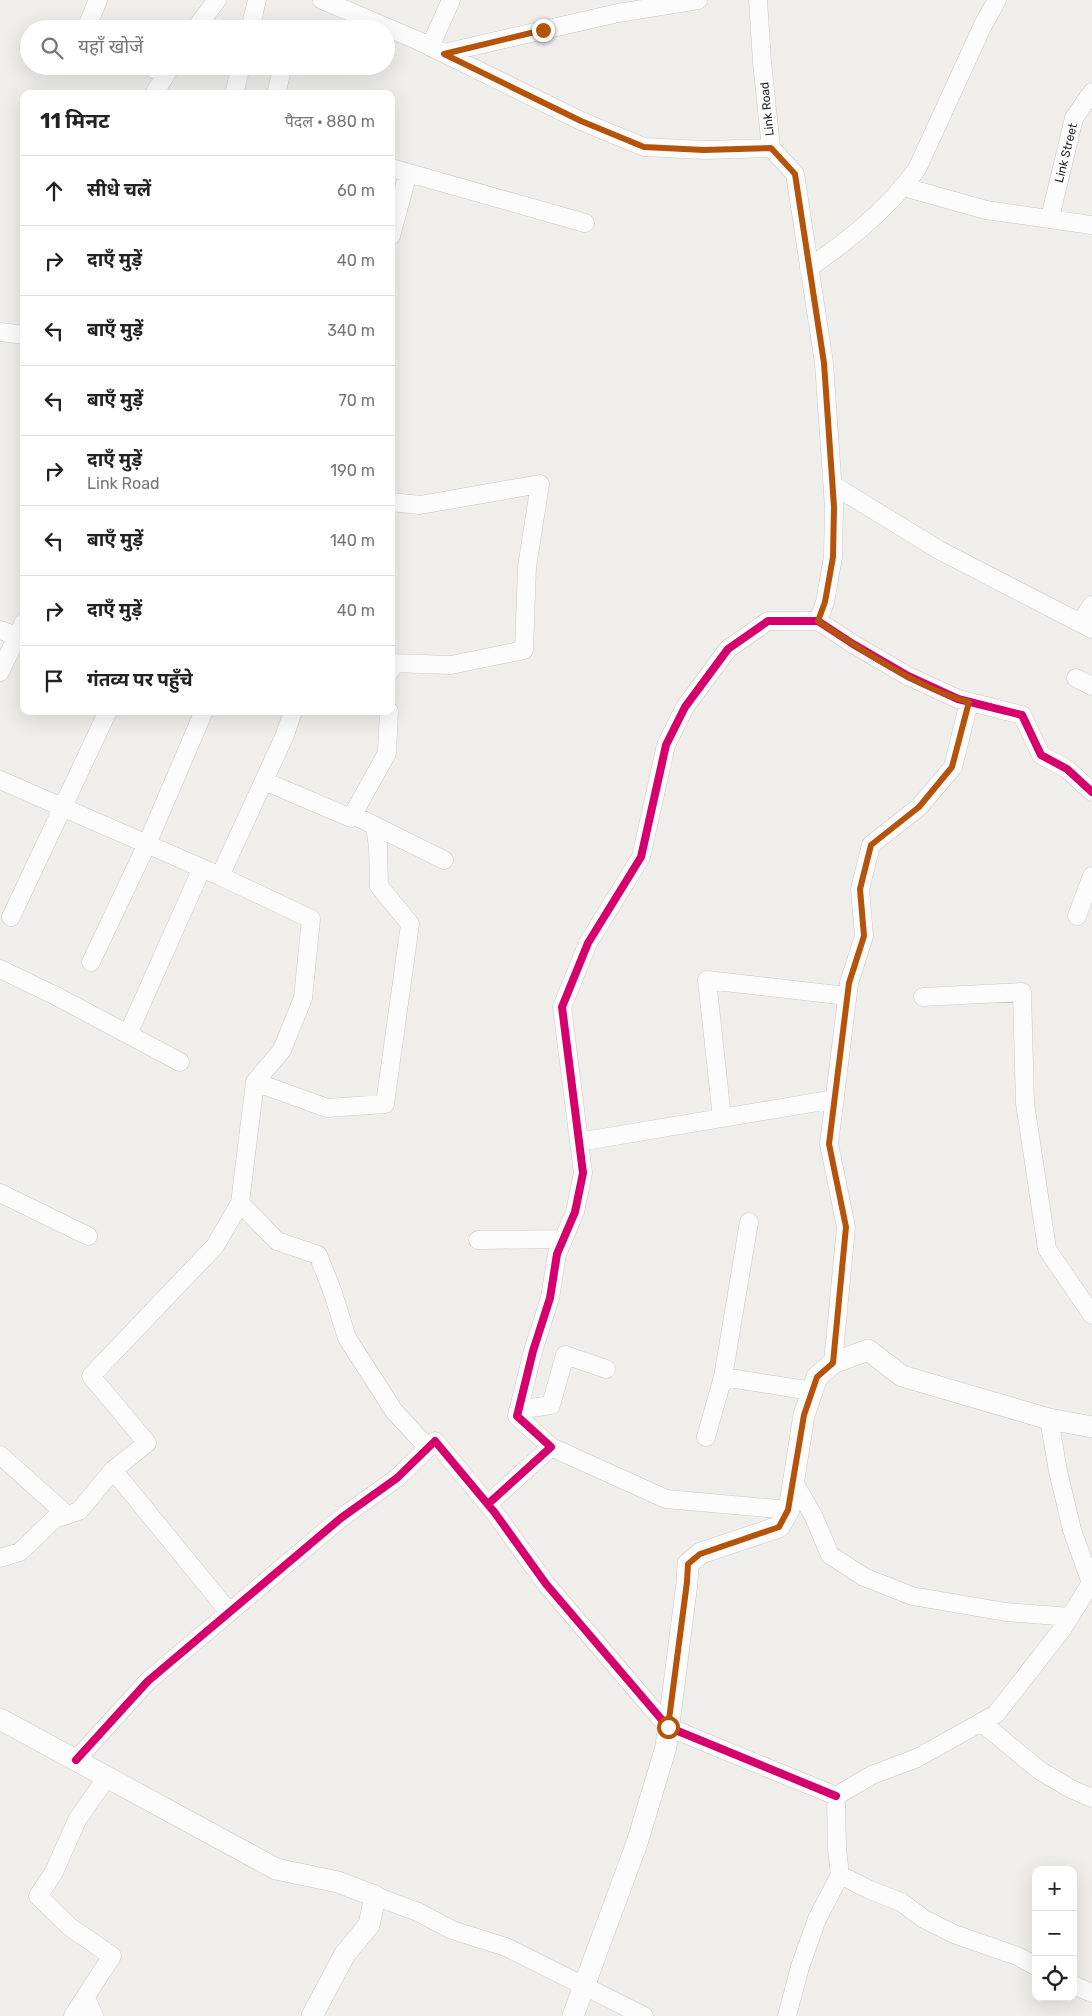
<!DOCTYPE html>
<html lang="hi">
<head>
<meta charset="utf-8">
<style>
  :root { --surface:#fff; --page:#f6f6f6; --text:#222; --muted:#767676; --line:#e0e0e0 }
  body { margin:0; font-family:Rubik,"Noto Sans Devanagari",sans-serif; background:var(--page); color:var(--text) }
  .controls { position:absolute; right:15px; bottom:15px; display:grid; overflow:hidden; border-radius:10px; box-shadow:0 5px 20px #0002 }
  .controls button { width:45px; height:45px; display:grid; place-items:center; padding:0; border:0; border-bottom:1px solid var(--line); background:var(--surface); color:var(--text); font:25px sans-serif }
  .stop { position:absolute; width:15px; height:15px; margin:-11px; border:4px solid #b45309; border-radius:50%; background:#fff }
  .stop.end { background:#b45309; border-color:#fff; box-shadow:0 1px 5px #0008 }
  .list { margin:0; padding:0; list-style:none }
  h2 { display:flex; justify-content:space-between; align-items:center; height:65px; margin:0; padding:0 20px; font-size:21px }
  h2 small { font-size:16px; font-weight:400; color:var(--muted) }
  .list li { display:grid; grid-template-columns:32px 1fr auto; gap:15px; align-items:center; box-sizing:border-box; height:70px; padding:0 20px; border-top:1px solid var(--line) }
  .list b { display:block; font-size:19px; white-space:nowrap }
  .list p { margin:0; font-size:16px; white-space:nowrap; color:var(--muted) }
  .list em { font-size:16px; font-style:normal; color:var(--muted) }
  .icon { flex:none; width:28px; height:28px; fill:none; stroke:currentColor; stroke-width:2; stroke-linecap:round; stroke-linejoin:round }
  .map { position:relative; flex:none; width:1092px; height:2016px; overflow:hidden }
  .search { position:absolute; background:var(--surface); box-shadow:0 5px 20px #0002; left:20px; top:20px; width:375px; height:55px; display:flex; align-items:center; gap:12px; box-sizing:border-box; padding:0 18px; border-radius:28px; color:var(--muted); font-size:19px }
  .panel { position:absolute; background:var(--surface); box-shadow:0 5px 20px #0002; left:20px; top:90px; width:375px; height:625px; border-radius:10px }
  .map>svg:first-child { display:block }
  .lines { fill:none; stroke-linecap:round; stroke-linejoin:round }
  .minor-casing { stroke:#c9c8c7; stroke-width:19 }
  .tertiary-casing { stroke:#c9c8c7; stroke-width:22 }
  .minor { stroke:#fdfcfc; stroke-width:18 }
  .tertiary { stroke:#fdfcfc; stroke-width:21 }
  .cycleway-casing { stroke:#fff; stroke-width:11 }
  .cycleway { stroke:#d6006c; stroke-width:8 }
  .route { stroke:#b45309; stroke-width:6 }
  .labels { text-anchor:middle; stroke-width:4.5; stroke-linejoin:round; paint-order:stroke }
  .street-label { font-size:12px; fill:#222; stroke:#fff }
</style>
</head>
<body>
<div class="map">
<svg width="1092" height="2016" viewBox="0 0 1092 2016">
  <rect width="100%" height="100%" fill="#f0eeeb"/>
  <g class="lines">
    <defs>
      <path id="minor" d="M322,0L419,41L581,121L644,147L704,150L771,148
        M758,0L762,62L771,148L795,174L824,363L834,507L833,557L825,602L818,621
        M86,29L98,0
        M195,29L217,0
        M250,29L257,0
        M430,47L451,0
        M444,53L618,13L698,0
        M148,66L166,75
        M154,94L171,66
        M234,94L241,66
        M276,94L283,66
        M391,168L585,223
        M904,187L986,210L1092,225
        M1050,218L1074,118L1092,92
        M391,236L408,173
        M809,268C850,239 887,210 917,169L983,25L997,0
        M0,332L24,335
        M833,485L939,550L1092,629
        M391,502L420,505L540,484L527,567L524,650L451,665L392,663L391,670
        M1081,622L1092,605
        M0,630L17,636
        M0,672L24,622
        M1076,678L1092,686
        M0,780L220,876L285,735L293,711
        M264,781L351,818L387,753L389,711
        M353,815L444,860
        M220,876L311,919L303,998L282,1050L255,1082L240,1203L277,1241L318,1255L332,1290L347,1338L394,1411L428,1448
        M1077,916L1092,876
        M11,917L108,711
        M91,962L147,844L204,711
        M0,969L56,996L180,1062
        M923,997L1022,992L1025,1103L1047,1249L1092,1315
        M128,1034L202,868
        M255,1082L327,1108L385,1104L410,924L379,886L378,847L375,826
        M722,1118L707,980L847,996
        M579,1142L835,1099
        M0,1193L88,1236
        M478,1240L563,1239
        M833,1363L846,1227L829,1144L849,983L864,936L860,889L871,845L919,807L953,767L969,702
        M723,1377L812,1391
        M518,1410L551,1405L565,1355L606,1369
        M706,1437L723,1377L749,1222
        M551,1447L666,1499L789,1510
        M0,1455L67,1515
        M793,1481L813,1515L830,1555L864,1577L912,1596L1006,1612L1070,1617
        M488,1504L551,1447L517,1416L533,1351L550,1298L557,1254L575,1212L583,1173L562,1007L588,943L641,857L666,745L685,707L728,649L768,621H818L853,644L908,676L958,699L1022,715L1041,755L1067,769L1092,792
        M0,1558L20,1552L54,1519L79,1511L113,1470
        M229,1612L113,1470L147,1443L91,1376L215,1246L240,1203
        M981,1722L1039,1770L1071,1789L1092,1798
        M76,1760L148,1681L341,1518L397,1478L435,1441L495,1513L546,1584L668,1727L836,1796
        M375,1896L418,1912L452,1930L506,1947L644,2016
        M1036,1966L1017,1956L954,1934L924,1919L901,1902L870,1890L840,1875L837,1849L836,1796L872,1775L917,1758L996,1714L1063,1628L1091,1583L1072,1530L1058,1471L1049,1419
        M1073,1985L1092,1993
        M86,1998L94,2016
        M73,2016L112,1956L70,1927L38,1896L54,1872L77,1820L107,1777
        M787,2016L800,1967L817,1919L840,1875"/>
      <path id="tertiary" d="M0,1719L276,1869L338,1882L375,1896L369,1925L345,1954L312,2016
        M573,2016L637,1843L666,1747L687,1583L688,1564L701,1553L779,1527L789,1510L804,1415L817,1377L833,1363L868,1350L902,1376L1049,1419L1092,1427"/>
    </defs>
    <use href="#minor" class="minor-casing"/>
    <use href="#tertiary" class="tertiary-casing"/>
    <use href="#minor" class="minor"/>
    <use href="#tertiary" class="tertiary"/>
    <defs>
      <path id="cycleway" d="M488,1504L551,1447L517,1416L533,1351L550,1298L557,1254L575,1212L583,1173L562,1007L588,943L641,857L666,745L685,707L728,649L768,621H818L853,644L908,676L958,699L1022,715L1041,755L1067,769L1092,792
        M76,1760L148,1681L341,1518L397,1478L435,1441L495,1513L546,1584L668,1727L836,1796"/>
    </defs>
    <use href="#cycleway" class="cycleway-casing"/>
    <use href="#cycleway" class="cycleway"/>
  </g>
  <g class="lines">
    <path class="route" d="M543,30L444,54L581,121L644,147L704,150L771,148L795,174L824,363L834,507L833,557L825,602L818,621C861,650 920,689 969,702L952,767L919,807L871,845L860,889L864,936L849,983L829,1144L846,1227L833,1363L817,1377L804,1415L788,1510L779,1527L700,1554L688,1564L687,1582L668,1727"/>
  </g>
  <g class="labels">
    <g class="street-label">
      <text transform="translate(767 109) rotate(-96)" y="4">Link Road</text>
      <text transform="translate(1066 153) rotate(-76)" y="4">Link Street</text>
    </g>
  </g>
</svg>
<div class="controls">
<button>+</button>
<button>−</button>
<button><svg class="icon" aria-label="locate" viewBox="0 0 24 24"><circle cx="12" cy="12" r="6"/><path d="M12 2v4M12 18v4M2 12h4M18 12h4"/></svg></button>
</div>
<div class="stop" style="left:668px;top:1727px"></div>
<div class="stop end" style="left:543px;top:30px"></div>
<div class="search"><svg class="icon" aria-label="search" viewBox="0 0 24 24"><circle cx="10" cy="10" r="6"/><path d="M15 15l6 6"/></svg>यहाँ खोजें</div>
<section class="panel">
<h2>11 मिनट<small>पैदल · 880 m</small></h2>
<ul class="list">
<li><svg class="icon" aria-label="ahead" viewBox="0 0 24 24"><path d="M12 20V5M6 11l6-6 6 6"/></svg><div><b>सीधे चलें</b></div><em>60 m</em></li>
<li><svg class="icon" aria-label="right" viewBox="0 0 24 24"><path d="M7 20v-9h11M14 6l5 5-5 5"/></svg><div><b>दाएँ मुड़ें</b></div><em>40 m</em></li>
<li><svg class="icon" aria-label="left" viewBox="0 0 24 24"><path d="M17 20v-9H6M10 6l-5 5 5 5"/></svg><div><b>बाएँ मुड़ें</b></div><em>340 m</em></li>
<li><svg class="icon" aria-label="left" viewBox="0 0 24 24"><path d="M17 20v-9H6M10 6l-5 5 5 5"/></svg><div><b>बाएँ मुड़ें</b></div><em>70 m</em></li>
<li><svg class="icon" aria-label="right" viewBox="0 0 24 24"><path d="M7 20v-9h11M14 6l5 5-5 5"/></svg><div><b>दाएँ मुड़ें</b><p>Link Road</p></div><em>190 m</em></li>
<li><svg class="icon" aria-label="left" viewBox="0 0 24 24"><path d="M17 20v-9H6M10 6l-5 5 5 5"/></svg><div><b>बाएँ मुड़ें</b></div><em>140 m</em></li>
<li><svg class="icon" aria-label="right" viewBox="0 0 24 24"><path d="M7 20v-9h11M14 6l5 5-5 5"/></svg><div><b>दाएँ मुड़ें</b></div><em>40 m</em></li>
<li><svg class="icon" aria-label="arrive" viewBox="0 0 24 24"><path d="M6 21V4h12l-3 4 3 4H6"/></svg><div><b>गंतव्य पर पहुँचे</b></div></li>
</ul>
</section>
</div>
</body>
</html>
